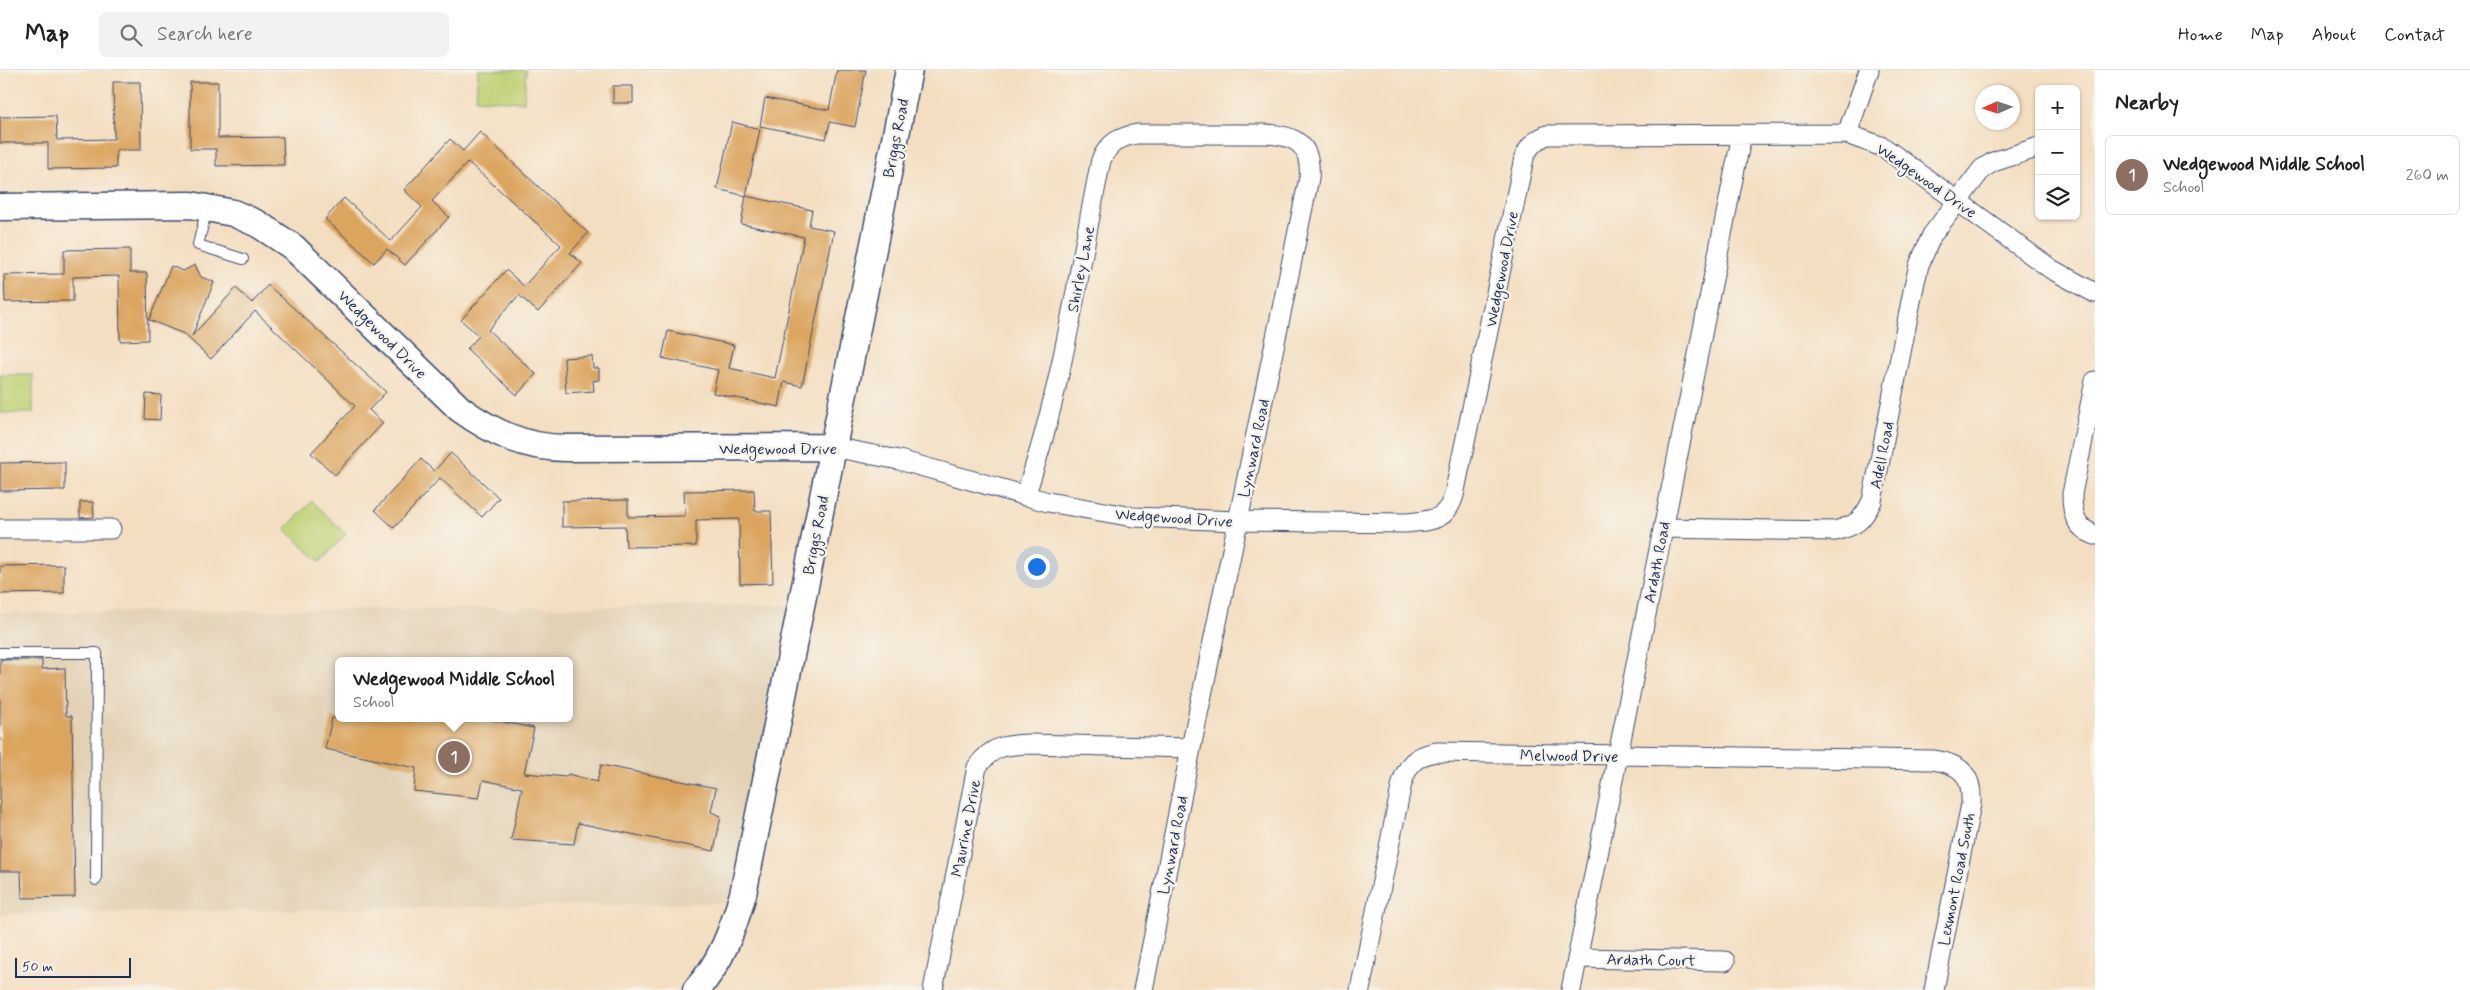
<!DOCTYPE html>
<html lang="en">
<head>
<meta charset="utf-8">
<style>
  :root { --surface:#fff; --page:#f2f2f2; --text:#222; --muted:#767676; --line:#e0e0e0; --accent:#db2777 }
  body { margin:0; font-family:Mynerve,sans-serif; background:var(--page); color:var(--text) }
  .controls { position:absolute; right:15px; top:15px; display:grid; overflow:hidden; border-radius:8px; box-shadow:0 1px 4px #0004 }
  .controls button { width:45px; height:45px; display:grid; place-items:center; padding:0; border:0; border-bottom:1px solid var(--line); background:var(--surface); color:var(--text); font:25px sans-serif }
  .compass { position:absolute; left:1975px; top:15px; width:45px; height:45px; border-radius:50%; background:var(--surface); box-shadow:0 1px 4px #0004; rotate:267deg }
  .scale { position:absolute; left:15px; bottom:12px; width:116px; box-sizing:border-box; padding-left:5px; border:2px solid #1b2f5e; border-top:0; font-size:14px; line-height:18px; white-space:nowrap; color:#1b2f5e; -webkit-text-stroke:4px #f7f3e8; paint-order:stroke }
  .you { position:absolute; left:1036px; top:496px; width:18px; height:18px; margin:-12px; border:4px solid #fff; border-radius:50%; background:#1a73e8; box-shadow:0 0 0 8px #1a73e833 }
  .badge { display:grid; place-items:center; width:32px; height:32px; border-radius:50%; background:var(--accent); color:#fff; font-size:16px; font-weight:700 }
  .pin { position:absolute; translate:-50% -50%; border:2px solid #fff; box-shadow:0 1px 5px #0006 }
  .popup { position:absolute; left:335px; top:587px; width:238px; height:65px; box-sizing:border-box; display:grid; place-content:center; border-radius:8px; background:var(--surface); filter:drop-shadow(0 1px 4px #0005); font-size:16px; white-space:nowrap; color:var(--muted) }
  .popup b { font-size:19px; color:var(--text) }
  .popup::after { content:''; position:absolute; left:50%; top:100%; margin-left:-10px; border:10px solid transparent; border-top-color:var(--surface) }
  .list { margin:0; padding:0; list-style:none }
  h2 { display:flex; justify-content:space-between; align-items:center; height:65px; margin:0; padding:0 20px; font-size:21px }
  h2 small { font-size:16px; font-weight:400; color:var(--muted) }
  .list li { display:grid; grid-template-columns:32px 1fr auto; gap:15px; align-items:center; box-sizing:border-box; height:80px; margin:0 10px 10px; padding:0 10px; border:1px solid var(--line); border-radius:8px }
  .list b { display:block; font-size:19px; white-space:nowrap }
  .list p { margin:0; font-size:16px; white-space:nowrap; color:var(--muted) }
  .list em { font-size:16px; font-style:normal; color:var(--muted) }
  .icon { flex:none; width:28px; height:28px; fill:none; stroke:currentColor; stroke-width:2; stroke-linecap:round; stroke-linejoin:round }
  .map { position:relative; flex:none; width:2095px; height:920px; overflow:hidden }
  header { display:flex; align-items:center; gap:30px; box-sizing:border-box; height:70px; padding:0 25px; background:var(--surface); border-bottom:1px solid var(--line) }
  header strong { font-size:24px }
  nav { display:flex; gap:28px; margin-inline-start:auto; font-size:18px }
  .search { width:350px; height:45px; background:var(--page); display:flex; align-items:center; gap:12px; box-sizing:border-box; padding:0 18px; border-radius:8px; color:var(--muted); font-size:19px }
  main { display:flex }
  aside { flex:1; background:var(--surface) }
  .map>svg:first-child { display:block }
  .built { fill:#e3d1b6; fill-rule:evenodd }
  .green { fill:#bed073; stroke:#6c8068 }
  .building { fill:#dba45f }
  .lines { fill:none; stroke-linecap:round; stroke-linejoin:round }
  .lane-casing { stroke:#3c496d; stroke-width:12 }
  .street-casing { stroke:#3c496d; stroke-width:21 }
  .secondary-casing { stroke:#3c496d; stroke-width:29 }
  .lane { stroke:#fff; stroke-width:10 }
  .street { stroke:#fff; stroke-width:19 }
  .secondary { stroke:#fff; stroke-width:26 }
  .labels { text-anchor:middle; stroke-width:4.5; stroke-linejoin:round; paint-order:stroke }
  .street-label { font-size:16px; fill:#1b2f5e; stroke:#f7f3e8 }
</style>
</head>
<body>
<header>
<strong>Map</strong>
<div class="search"><svg class="icon" aria-label="search" viewBox="0 0 24 24"><circle cx="10" cy="10" r="6"/><path d="M15 15l6 6"/></svg>Search here</div>
<nav><a>Home</a><a>Map</a><a>About</a><a>Contact</a></nav>
</header>
<main>
<div class="map">
<svg width="2095" height="920" viewBox="0 0 2095 920">
  <rect width="100%" height="100%" fill="#f7f3e8"/>
  <filter id="ink" filterUnits="userSpaceOnUse"><feTurbulence type="fractalNoise" baseFrequency=".02" numOctaves="2"/><feDisplacementMap in="SourceGraphic" scale="10" xChannelSelector="R" yChannelSelector="G"/><feConvolveMatrix kernelMatrix="1 2 1 2 8 2 1 2 1" color-interpolation-filters="sRGB"/></filter>
  <filter id="wash" filterUnits="userSpaceOnUse"><feTurbulence type="fractalNoise" baseFrequency=".0096" numOctaves="4" result="noise"/><feDisplacementMap in="SourceGraphic" scale="20" xChannelSelector="R" yChannelSelector="G"/><feGaussianBlur stdDeviation="1.12" result="paint"/><feColorMatrix in="noise" values="0 0 0 0 0 0 0 0 0 0 0 0 0 0 0 0 0 1.4 0 .05"/><feComposite in="paint" operator="in"/></filter>
  <g filter="url(#wash)">
    <rect width="100%" height="100%" fill="#f4dec1"/>
    <path class="built" d="M790,535L730,833L0,844V543ZM339,591H569V648H339Z"/>
    <path class="green" d="M478,0H526L524,32L476,29Z
      M0,305H33V343H0Z
      M312,431L346,464L320,492L285,459Z"/>
    <g id="blocks">
      <path class="building" d="M837,0H866L855,57L830,52L826,69L760,56L765,28L829,40Z
        M113,12H140L141,80H116V98L48,99V73H0V47L56,46L57,70L114,69Z
        M190,12H218V68L283,67L284,95L216,96V79H190Z
        M613,16H633V33H613Z
        M732,52L760,59L746,126L717,119Z
        M480,62L588,163L570,183L582,193L538,242L519,225L488,260L536,304L517,325L467,279L479,266L461,250L506,200L524,216L561,175L468,92L432,131L449,147L405,195L387,179L374,193L325,149L344,128L391,171L422,137L404,120L450,69L463,81Z
        M746,126L812,140L809,156L834,161L802,316L784,312L779,337L713,323L718,300L662,288L668,261L734,275L729,298L775,308L804,167L741,154Z
        M130,179V203H147L148,270L120,271L119,206L73,207V231L5,232L4,205L64,204V180Z
        M195,195L201,207L214,212L192,266L236,218L252,233L268,215L386,322L369,340L383,353L335,405L311,383L355,336L255,241L211,289L184,264L149,250L171,196L183,201Z
        M592,286L593,298H599V310L593,311L594,321L566,323L564,288Z
        M146,324L161,325L160,350L145,349Z
        M451,383L499,428L482,447L440,408L394,458L375,440L421,389L434,401Z
        M65,392V420L0,421V393Z
        M754,420L755,441H771L773,513L740,514L739,449L696,450V476L626,477L625,456L562,457V431L628,430V447L685,446L684,421Z
        M80,432H93L94,447L80,448Z
        M64,495V523L0,524V496Z
        M0,590H42V599L65,598L66,646H72L75,827L22,828L21,801H0Z
        M332,648H483L534,658L524,703L566,707L568,704L597,712L601,695L716,718L711,742L721,746L714,781L578,753L574,774L511,770L522,718L483,710L479,728L414,721L416,698L325,679Z"/>
    </g>
  </g>
  <g filter="url(#ink)">
    <use href="#blocks" fill-opacity="0" stroke="#3c496d" stroke-width="1"/>
    <g class="lines">
      <defs>
        <path id="lane" d="M207,138L198,175L243,189
          M0,583H97L96,810"/>
        <path id="street" d="M1847,64L1869,0
          M2095,311L2072,424C2072,443 2075,458 2095,465
          M833,377L899,390L1048,432L1133,447L1238,451L1406,453C1431,450 1446,452 1454,425L1524,88C1529,76 1535,70 1547,65L1847,64L1883,77L2051,199L2095,223
          M1025,426C1063,317 1078,202 1101,90C1109,73 1119,67 1137,64H1265C1296,65 1312,75 1309,108L1191,678L1143,920
          M1663,458L1835,461C1857,455 1862,451 1872,431L1914,216L1919,195L1932,165L1982,99L1993,92L2039,77
          M0,459H111
          M1577,888L1725,891
          M933,920L977,697C992,676 1004,675 1029,674L1191,678
          M1360,920L1402,713C1408,694 1415,686 1436,682L1933,690C1961,694 1973,705 1971,734L1934,920
          M1571,920L1742,64"/>
        <path id="secondary" d="M0,137L191,135L233,143L258,154L293,177L460,339C492,362 525,378 565,378L833,377
          M696,920C721,893 733,859 743,824L909,0"/>
      </defs>
      <use href="#lane" class="lane-casing"/>
      <use href="#street" class="street-casing"/>
      <use href="#secondary" class="secondary-casing"/>
      <use href="#lane" class="lane"/>
      <use href="#street" class="street"/>
      <use href="#secondary" class="secondary"/>
    </g>
  </g>
  <g class="labels">
    <g class="street-label">
      <text transform="translate(895 68) rotate(-79)" y="6">Briggs Road</text>
      <text transform="translate(1927 110) rotate(35)" y="6">Wedgewood Drive</text>
      <text transform="translate(1080 199) rotate(-79)" y="6">Shirley Lane</text>
      <text transform="translate(1501 199) rotate(-79)" y="6">Wedgewood Drive</text>
      <text transform="translate(383 264) rotate(45)" y="6">Wedgewood Drive</text>
      <text x="778" y="384">Wedgewood Drive</text>
      <text transform="translate(1253 378) rotate(-78)" y="6">Lynward Road</text>
      <text transform="translate(1881 385) rotate(-79)" y="6">Adell Road</text>
      <text transform="translate(1174 447) rotate(4)" y="6">Wedgewood Drive</text>
      <text transform="translate(815 465) rotate(-79)" y="6">Briggs Road</text>
      <text transform="translate(1656 492) rotate(-79)" y="6">Ardath Road</text>
      <text transform="translate(1569 685) rotate(1)" y="6">Melwood Drive</text>
      <text transform="translate(965 758) rotate(-79)" y="6">Maurine Drive</text>
      <text transform="translate(1172 775) rotate(-79)" y="6">Lynward Road</text>
      <text transform="translate(1956 809) rotate(-79)" y="6">Lexmont Road South</text>
      <text transform="translate(1651 889) rotate(1)" y="6">Ardath Court</text>
    </g>
  </g>
</svg>
<div class="controls">
<button>+</button>
<button>−</button>
<button><svg class="icon" aria-label="layers" viewBox="0 0 24 24"><path d="M12 4l9 5-9 5-9-5zM3 14l9 5 9-5"/></svg></button>
</div>
<svg class="compass" viewBox="-18 -18 36 36"><path d="M0-13l5 13h-10z" fill="#e53935"/><path d="M0 13l5-13h-10z" fill="#767676"/></svg>
<div class="scale">50 m</div>
<div class="you"></div>
<div class="pin badge" style="left:454px;top:687px;background:#8d6e63">1</div>
<div class="popup"><b>Wedgewood Middle School</b>School</div>
</div>
<aside>
<h2>Nearby<small></small></h2>
<ul class="list">
<li><span class="badge" style="background:#8d6e63">1</span><div><b>Wedgewood Middle School</b><p>School</p></div><em>260 m</em></li>
</ul>
</aside>
</main>
</body>
</html>
